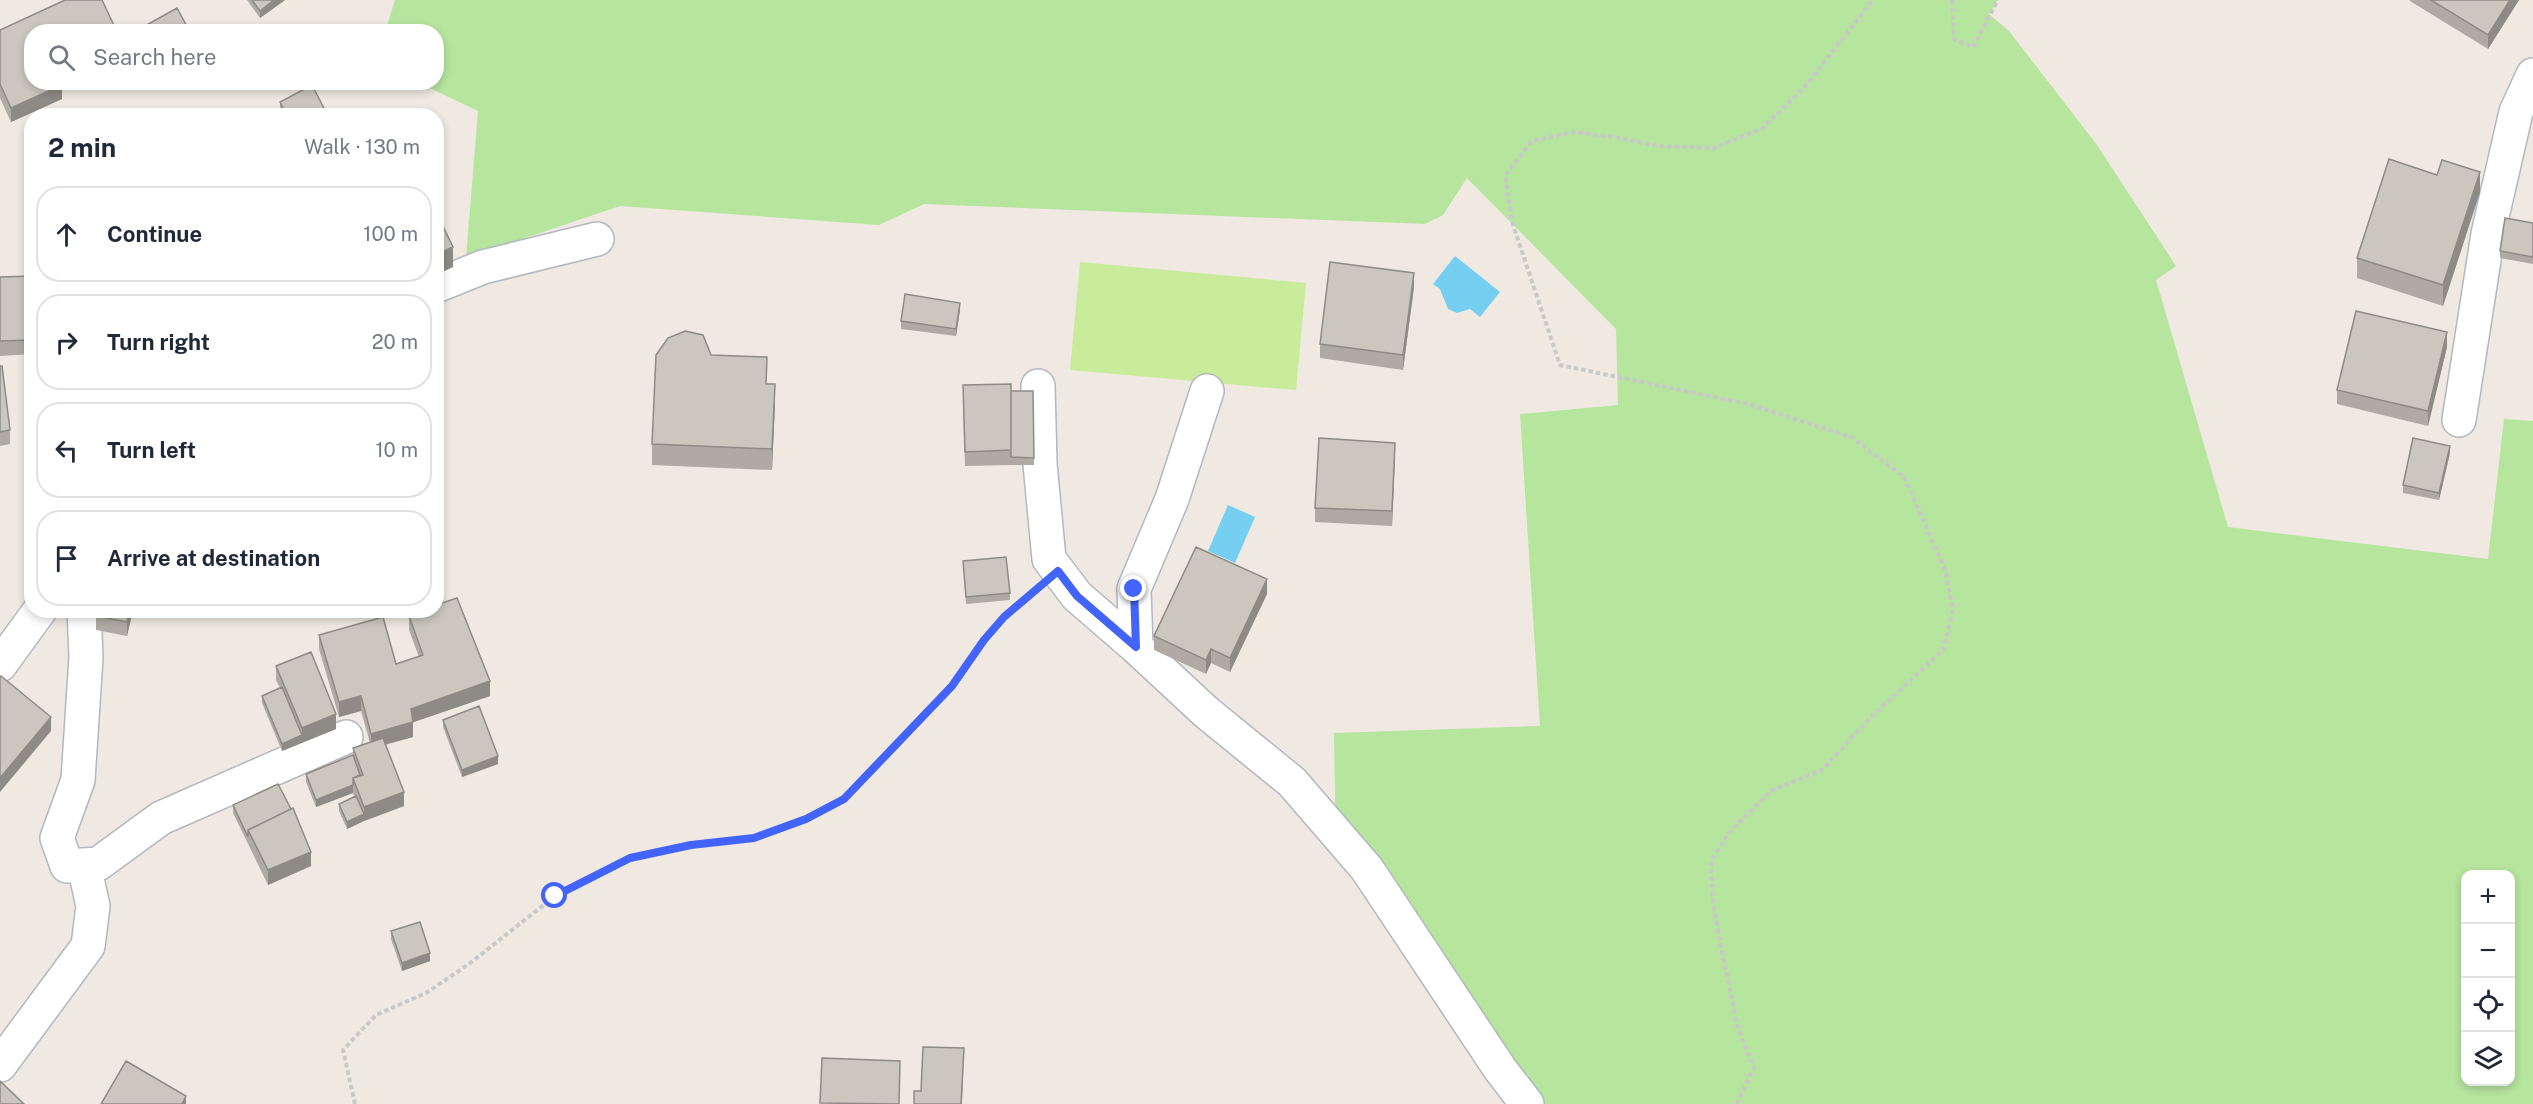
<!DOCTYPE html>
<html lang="en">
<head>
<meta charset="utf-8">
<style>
  :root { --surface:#fff; --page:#f6f6f7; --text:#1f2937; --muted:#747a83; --line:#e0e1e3 }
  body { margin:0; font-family:"Public Sans",sans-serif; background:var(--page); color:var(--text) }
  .controls { position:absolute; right:18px; bottom:18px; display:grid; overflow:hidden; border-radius:12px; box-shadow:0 3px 9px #0003 }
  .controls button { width:54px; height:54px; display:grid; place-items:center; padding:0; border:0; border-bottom:2px solid var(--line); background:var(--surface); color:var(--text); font:30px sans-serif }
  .stop { position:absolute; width:18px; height:18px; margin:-14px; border:4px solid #4264fb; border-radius:50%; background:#fff }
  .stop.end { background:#4264fb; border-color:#fff; box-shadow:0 2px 6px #0008 }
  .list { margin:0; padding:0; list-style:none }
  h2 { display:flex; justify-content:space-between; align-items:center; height:78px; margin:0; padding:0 24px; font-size:26px }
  h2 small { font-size:20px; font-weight:400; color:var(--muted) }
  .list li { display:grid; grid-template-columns:39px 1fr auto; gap:18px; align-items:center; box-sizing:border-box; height:96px; margin:0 12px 12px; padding:0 12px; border:2px solid var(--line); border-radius:24px }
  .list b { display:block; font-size:22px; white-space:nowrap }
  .list em { font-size:20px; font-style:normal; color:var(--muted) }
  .icon { flex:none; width:33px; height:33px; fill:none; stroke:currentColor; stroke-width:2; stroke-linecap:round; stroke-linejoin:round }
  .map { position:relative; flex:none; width:2533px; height:1104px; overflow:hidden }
  .search { position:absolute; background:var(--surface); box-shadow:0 3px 9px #0003; left:24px; top:24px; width:420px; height:66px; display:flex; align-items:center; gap:15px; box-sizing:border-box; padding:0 21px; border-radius:24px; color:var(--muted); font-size:22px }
  .panel { position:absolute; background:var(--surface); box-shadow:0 3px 9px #0003; left:24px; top:108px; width:420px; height:510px; border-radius:24px }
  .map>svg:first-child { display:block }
  .green { fill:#b6e59e; fill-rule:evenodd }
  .pitch { fill:#c9ec9a }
  .water { fill:#75cff0 }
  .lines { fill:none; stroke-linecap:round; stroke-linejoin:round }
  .minor-casing { stroke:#b4b7c1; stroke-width:36 }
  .path { stroke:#c9c9c9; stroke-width:4; stroke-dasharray:4.5 3; stroke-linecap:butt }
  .minor { stroke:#fff; stroke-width:33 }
  .wall { fill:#afaba4 }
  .shaded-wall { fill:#8e8b86 }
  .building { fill:#cbc7bf; stroke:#8e8b86; stroke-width:1.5 }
  .route { stroke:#4264fb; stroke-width:8 }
</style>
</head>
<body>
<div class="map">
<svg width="2533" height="1104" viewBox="0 0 2533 1104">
  <rect width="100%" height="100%" fill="#efe9e1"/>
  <path class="green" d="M395,0H1998L1989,14L2009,31L2097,145L2176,266L2156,280L2228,527L2488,559L2504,419L2533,421V1104H1527L1336,853L1334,733L1540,726L1520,414L1618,405L1616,329L1467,178L1443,215L1425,224L924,204L879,225L620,206L466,258L478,111L419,83L436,82V32H385ZM2466,874H2510V1082H2466Z"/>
  <path class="pitch" d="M1080,262L1306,283L1296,390L1070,370Z"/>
  <path class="water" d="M1455,256L1500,292L1480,317L1470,309L1457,313L1448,309L1440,289L1433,284Z
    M1228,505L1255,517L1235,563L1208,551Z"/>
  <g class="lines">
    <defs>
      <path id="minor" d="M436,286L483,267L597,239
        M1038,386L1040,464L1049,559L1077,596L1136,647L1134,589L1172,499L1207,391
        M2459,420L2488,234L2516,112L2533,75
        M84,610L86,657L78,780L57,838L67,866L98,864L161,818L346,737
        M1136,647L1206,712L1292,782L1367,869L1500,1069L1527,1104
        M0,665L40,610
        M0,1065L88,946L93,906L84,865"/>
    </defs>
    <use href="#minor" class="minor-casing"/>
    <path class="path" d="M1952,0L1954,39L1973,47L1998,0
      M355,1104L343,1050L376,1015L426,993L469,964L555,896L630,858L691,845L754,838L806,819L844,799L952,686L984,640L1004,617L1028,597
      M1737,1104L1754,1067L1738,1029L1722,951L1713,903L1711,861L1731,830L1771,791L1823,769L1870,718L1943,650L1953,610L1945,569L1904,477L1851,437L1748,404L1560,365L1513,225L1505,176L1532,141L1574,132L1614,137L1658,146L1714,148L1763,128L1804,88L1873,0"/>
    <use href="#minor" class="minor"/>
  </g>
  <path class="wall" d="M247,0H285L260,18Z
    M2410,0H2519L2488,49L2410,1Z
    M0,30L32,82H70L62,86V99L11,122L0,98Z
    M280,102L328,116H283L280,109Z
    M2480,192L2443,306L2357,278V258Z
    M2533,223V264L2500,258V251Z
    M32,276V354L0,356V277Z
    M1414,287L1403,370L1320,358V344Z
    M960,310L956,336L901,329V321Z
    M2447,347L2428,426L2337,404V390Z
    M711,355L767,384L775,404L772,470L652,465V444Z
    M0,366L10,430V444L0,446Z
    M1011,391H1033L1034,465H1011L965,466L963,399Z
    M2450,453L2439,500L2403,493V485Z
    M1395,457L1392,526L1315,522V508Z
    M963,561L1010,593V600L966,604Z
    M1267,594L1230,672L1211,663L1206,674L1154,650V636Z
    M96,610H133L127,636L96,630Z
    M409,616L490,696L413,722V737L385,745L404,806L364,821L347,829L339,811V804L354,796L353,793L316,807L306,782V774L353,755V748L370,743L361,711L339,717L319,649V635L396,664L419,657L409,630Z
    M276,666L336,729L282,751L262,703V696L280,688L276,680Z
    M443,720L498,764L462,777L443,727Z
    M233,805L311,866L268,885L233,813Z
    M391,931L430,961L402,971L391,939Z"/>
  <path class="shaded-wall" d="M274,0H285L260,18V11Z
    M2510,0H2519L2488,49V35Z
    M57,82H70L62,86V99L11,122V108Z
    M2480,172V192L2443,306V285Z
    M453,247V267L436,275V255Z
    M1414,273V287L1403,370V355Z
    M960,303V310L956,336V329Z
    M2447,332V347L2428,426V411Z
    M775,384V404L772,470V449Z
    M1395,443V457L1392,526V511Z
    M2450,446V453L2439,500V493Z
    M1267,579V594L1230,672V658Z
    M130,610H133L127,636V622Z
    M1211,649V663L1206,674V660Z
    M490,681V696L411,723L413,722V737L371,748V734L411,709Z
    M361,696V711L339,717V702Z
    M336,714V729L282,751V744L302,735V728Z
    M51,717V731L0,792V778Z
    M498,756V764L462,777V770Z
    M353,785V793L316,807V800Z
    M404,792V806L364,821L347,829V822L364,814V807Z
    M311,852V866L268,885V870Z
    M430,953V961L402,971V963Z
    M964,1048L962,1104H961Z
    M186,1096V1104H182Z"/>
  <path class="building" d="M65,0H102L117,32H32V82H61L62,85L11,108L0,84V30Z
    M252,0H274L260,11Z
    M2431,0H2510L2488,35Z
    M177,8L190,32H134Z
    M312,85L328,116H287L280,102Z
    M2389,159L2437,175L2442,160L2480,172L2443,285L2357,258Z
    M436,212L453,247L436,255Z
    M2505,218L2533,223V257L2500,251Z
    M1330,262L1414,273L1403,355L1320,344Z
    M32,276V340L0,341V277Z
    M905,294L960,303L956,329L901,321Z
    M2356,311L2447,332L2428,411L2337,390Z
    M685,331L703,335L711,355L767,357L766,384H775L772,449L652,444L656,355L668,338Z
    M0,366H2L10,430L0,432Z
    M1011,384V450L965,452L963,385Z
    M1011,391H1033L1034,458L1011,457Z
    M1319,438L1395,443L1392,511L1315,508Z
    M2413,438L2450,446L2439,493L2403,485Z
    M1196,547L1267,579L1230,658L1211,649L1206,660L1154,636Z
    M1006,557L1010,593L966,597L963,561Z
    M457,598L490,681L411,709L413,722L371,734L361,696L339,702L319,635L383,617L396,664L423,655L409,616L423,610H436V605Z
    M96,610H130L127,622L96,616Z
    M311,652L336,714L302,728L276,666Z
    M1,676L51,717L0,778V677Z
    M282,687L302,735L282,744L262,696Z
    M479,706L498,756L462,770L443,720Z
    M383,738L404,792L364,807L353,778L363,775L353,748Z
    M353,755L360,775L353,778V785L316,800L306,774Z
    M278,784L291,809L248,830V837L233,805Z
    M356,796L364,814L347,822L339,804Z
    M293,808L311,852L268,870L248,830Z
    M420,922L430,953L402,963L391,931Z
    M923,1047L964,1048L961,1104H914V1091H921Z
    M822,1058L900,1061L899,1104L820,1103Z
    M126,1061L186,1096L182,1104H101Z
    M0,1081L24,1104H0Z"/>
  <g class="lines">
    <path class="route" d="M555,896L630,858L691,845L754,838L806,819L844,799L952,686L984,640L1004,617L1058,571L1077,596L1136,647L1134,589"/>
  </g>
</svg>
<div class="controls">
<button>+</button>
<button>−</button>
<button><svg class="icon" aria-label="locate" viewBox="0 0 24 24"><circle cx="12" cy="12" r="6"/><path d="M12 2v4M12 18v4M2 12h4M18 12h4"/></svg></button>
<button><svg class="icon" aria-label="layers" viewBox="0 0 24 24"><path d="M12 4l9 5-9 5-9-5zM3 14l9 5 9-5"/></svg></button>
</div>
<div class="stop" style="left:555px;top:896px"></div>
<div class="stop end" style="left:1134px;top:589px"></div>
<div class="search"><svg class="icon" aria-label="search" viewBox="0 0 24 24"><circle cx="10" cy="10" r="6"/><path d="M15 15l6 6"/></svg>Search here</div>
<section class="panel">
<h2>2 min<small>Walk · 130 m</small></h2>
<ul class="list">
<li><svg class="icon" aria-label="ahead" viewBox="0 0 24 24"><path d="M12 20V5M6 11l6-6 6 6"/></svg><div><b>Continue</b></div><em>100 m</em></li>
<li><svg class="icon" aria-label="right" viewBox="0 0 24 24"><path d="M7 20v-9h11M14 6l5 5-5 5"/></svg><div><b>Turn right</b></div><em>20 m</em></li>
<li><svg class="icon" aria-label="left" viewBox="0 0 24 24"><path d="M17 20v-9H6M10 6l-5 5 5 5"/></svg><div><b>Turn left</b></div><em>10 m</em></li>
<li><svg class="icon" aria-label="arrive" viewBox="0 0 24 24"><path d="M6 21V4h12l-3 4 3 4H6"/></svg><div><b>Arrive at destination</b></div></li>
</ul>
</section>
</div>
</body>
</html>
